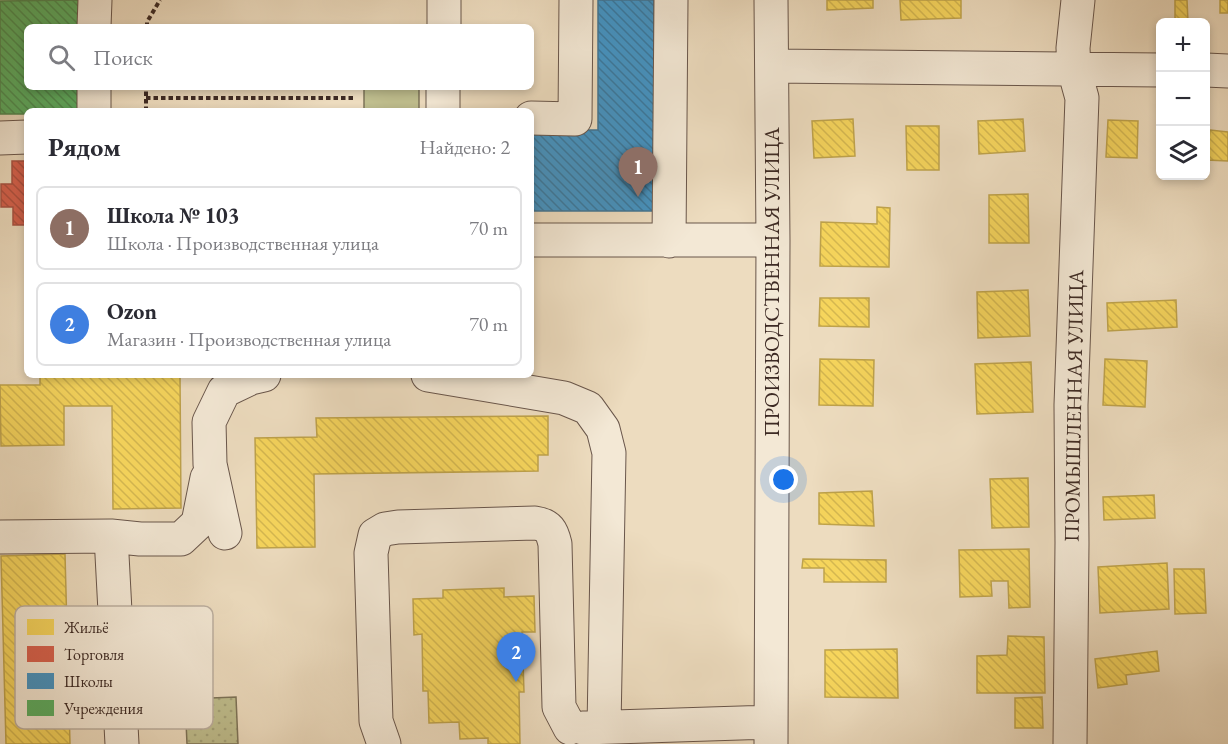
<!DOCTYPE html>
<html lang="ru">
<head>
<meta charset="utf-8">
<style>
  :root { --surface:#fff; --page:#f7f7f7; --text:#2b2b33; --muted:#7c7c81; --line:#e1e1e2; --accent:#8f2418 }
  body { margin:0; font-family:"EB Garamond",serif; background:var(--page); color:var(--text) }
  .controls { position:absolute; right:18px; top:18px; display:grid; overflow:hidden; border-radius:9px; box-shadow:0 3px 9px #0003 }
  .controls button { width:54px; height:54px; display:grid; place-items:center; padding:0; border:0; border-bottom:2px solid var(--line); background:var(--surface); color:var(--text); font:30px sans-serif }
  .you { position:absolute; left:784px; top:480px; width:21px; height:21px; margin:-15px; border:4px solid #fff; border-radius:50%; background:#1a73e8; box-shadow:0 0 0 9px #1a73e833 }
  .badge { display:grid; place-items:center; width:39px; height:39px; border-radius:50%; background:var(--accent); color:#fff; font-size:20px; font-weight:700 }
  .pin { position:absolute; translate:-50% -50px; filter:drop-shadow(0 2px 3px #0008) }
  .pin::after { content:''; position:absolute; top:32px; width:21px; height:18px; background:inherit; clip-path:polygon(0 0,100% 0,50% 100%) }
  .list { margin:0; padding:0; list-style:none }
  h2 { display:flex; justify-content:space-between; align-items:center; height:78px; margin:0; padding:0 24px; font-size:26px }
  h2 small { font-size:20px; font-weight:400; color:var(--muted) }
  .list li { display:grid; grid-template-columns:39px 1fr auto; gap:18px; align-items:center; box-sizing:border-box; height:84px; margin:0 12px 12px; padding:0 12px; border:2px solid var(--line); border-radius:9px }
  .list b { display:block; font-size:22px; white-space:nowrap }
  .list p { margin:0; font-size:20px; white-space:nowrap; color:var(--muted) }
  .list em { font-size:20px; font-style:normal; color:var(--muted) }
  .icon { flex:none; width:33px; height:33px; fill:none; stroke:currentColor; stroke-width:2; stroke-linecap:round; stroke-linejoin:round }
  .map { position:relative; flex:none; width:1228px; height:744px; overflow:hidden }
  .search { position:absolute; background:var(--surface); box-shadow:0 3px 9px #0003; left:24px; top:24px; width:510px; height:66px; display:flex; align-items:center; gap:15px; box-sizing:border-box; padding:0 21px; border-radius:9px; color:var(--muted); font-size:22px }
  .panel { position:absolute; background:var(--surface); box-shadow:0 3px 9px #0003; left:24px; top:108px; width:510px; height:270px; border-radius:9px }
  .map>svg:first-child { display:block }
  .grass { fill:url(#grass-dots); stroke:#7e7459; stroke-width:1.5 }
  .pitch { fill:#bfbe8e; stroke:#7e7459; stroke-width:1.5 }
  .homes { fill:url(#homes-back-hatch); stroke:#bea24b; stroke-width:1.5 }
  .shops { fill:url(#shops-back-hatch); stroke:#a85041; stroke-width:1.5 }
  .schools { fill:url(#schools-back-hatch); stroke:#417493; stroke-width:1.5 }
  .public { fill:url(#public-back-hatch); stroke:#51864f; stroke-width:1.5 }
  .lines { fill:none; stroke-linecap:round; stroke-linejoin:round }
  .minor-casing { stroke:#69564b; stroke-width:35 }
  .path { stroke:#3d2a24; stroke-width:4; stroke-dasharray:4.5 3; stroke-linecap:butt }
  .minor { stroke:#f3e8d5; stroke-width:33 }
  .labels { text-anchor:middle; stroke-width:6; stroke-linejoin:round; paint-order:stroke }
  .street-label { font-size:21px; fill:#3d2a24; stroke:#f3e8d5 }
  .key { fill:#f3e8d5; stroke:#bcafa0; stroke-width:1.5 }
  .key-label { font-size:16px; fill:#3d2a24 }
</style>
</head>
<body>
<div class="map">
<svg width="1228" height="744" viewBox="0 0 1228 744">
  <defs>
    <pattern id="grass-dots" width="8" height="8" patternUnits="userSpaceOnUse" patternTransform="scale(1.5)"><rect width="8" height="8" fill="#bfbe8e"/><path d="M2 2h.1M6 6h.1" fill="none" stroke="#a5a37a" stroke-width="1.8" stroke-linecap="round"/></pattern>
    <pattern id="homes-back-hatch" width="6" height="6" patternUnits="userSpaceOnUse" patternTransform="scale(1.5)"><rect width="6" height="6" fill="#f6d55c"/><path d="M-1 5l2 2M0 0l6 6M5-1l2 2" fill="none" stroke="#d4b750"/></pattern>
    <pattern id="shops-back-hatch" width="6" height="6" patternUnits="userSpaceOnUse" patternTransform="scale(1.5)"><rect width="6" height="6" fill="#d6604d"/><path d="M-1 5l2 2M0 0l6 6M5-1l2 2" fill="none" stroke="#af4f40"/></pattern>
    <pattern id="schools-back-hatch" width="6" height="6" patternUnits="userSpaceOnUse" patternTransform="scale(1.5)"><rect width="6" height="6" fill="#4393c3"/><path d="M-1 5l2 2M0 0l6 6M5-1l2 2" fill="none" stroke="#39789e"/></pattern>
    <pattern id="public-back-hatch" width="6" height="6" patternUnits="userSpaceOnUse" patternTransform="scale(1.5)"><rect width="6" height="6" fill="#5aae61"/><path d="M-1 5l2 2M0 0l6 6M5-1l2 2" fill="none" stroke="#4c8e50"/></pattern>
  </defs>
  <rect width="100%" height="100%" fill="#eddcbf"/>
  <filter id="stains"><feTurbulence type="fractalNoise" baseFrequency=".00333" numOctaves="4"/><feColorMatrix values="0 0 0 0 .2 0 0 0 0 .09 0 0 0 0 .02 0 0 0 .5 -.17"/></filter>
  <radialGradient id="worn" r=".72"><stop offset=".6" stop-color="#630" stop-opacity="0"/><stop offset="1" stop-color="#630" stop-opacity=".3"/></radialGradient>
  <path class="grass" d="M236,697L238,744H187L185,699Z"/>
  <path class="pitch" d="M364,87H419V111H364Z"/>
  <path class="homes" d="M827,0H873V8L827,10Z
    M900,0H961V18L901,20Z
    M1175,0H1187L1188,22H1175Z
    M1220,0H1228V13H1220Z
    M853,119L855,156L814,158L812,121Z
    M1023,119L1025,151L979,154L978,121Z
    M1108,120L1138,121L1137,158L1106,157Z
    M906,126H939V170H907Z
    M1210,130L1228,132V161L1207,160Z
    M1028,194L1029,243H989V195Z
    M877,207L890,208L889,267L820,266L821,222L877,224Z
    M1028,290L1030,336L978,338L977,292Z
    M820,298H869V327L819,326Z
    M1176,300L1177,327L1108,331L1107,303Z
    M820,359L874,360L873,406L819,405Z
    M1105,359L1147,361L1145,407L1103,405Z
    M1031,362L1033,412L977,414L975,364Z
    M40,375H180L181,508L113,509L112,406H64V445L1,446L0,385H40Z
    M548,416V455H538V471L314,474L315,547L257,548L255,438L317,437L316,418Z
    M1028,478L1029,527L992,528L990,479Z
    M872,491L874,526L819,524V493Z
    M1154,495L1155,518L1104,520L1103,497Z
    M1029,549L1030,607L1009,608L1008,581H991L992,596L960,597L959,550Z
    M65,554L70,744H6L1,556Z
    M803,559L886,560V582H824V568H802Z
    M1167,563L1169,609L1100,613L1098,567Z
    M1174,569H1204L1206,613L1175,614Z
    M504,588V597L534,596L535,632H522L524,692H519L520,744H488V738L460,739L459,722L429,723L428,691H423L422,634L414,635L413,599L443,598V590Z
    M1008,636L1044,637L1045,693H977V656L1007,655Z
    M897,649L898,698L825,697V650Z
    M1157,651L1159,671L1126,675L1127,684L1098,688L1095,659Z
    M1042,697L1043,728H1015V698Z"/>
  <path class="shops" d="M12,161H27V225H13V207H1V184H12Z"/>
  <path class="schools" d="M598,0H654V211H531V130H598Z"/>
  <path class="public" d="M80,0V27H27V87H80L81,111H27V114H0V1Z"/>
  <g class="lines">
    <defs>
      <path id="minor" d="M94,27L95,0
        M444,27V0
        M772,66L1160,70
        M1206,70L1228,71
        M94,87V111
        M443,111V87
        M531,118L575,119L576,0
        M0,138L27,137
        M531,240H773
        M669,241L671,0
        M428,375L564,398L588,408L603,429L609,453L604,727
        M225,533L210,464L209,422L224,391L251,378L264,375
        M111,536L140,539H181L198,523L207,478
        M0,537L111,536L122,744
        M583,728L771,722
        M384,744L376,721L371,553L375,535L385,529L398,527L535,523C549,525 552,531 555,544L559,707L570,728
        M771,744L773,240L771,0
        M1070,744L1072,543L1071,405L1082,98L1074,69L1073,48L1078,0"/>
    </defs>
    <use href="#minor" class="minor-casing"/>
    <path class="path" d="M147,27V22L160,0
      M146,98H354
      M146,111V87"/>
    <use href="#minor" class="minor"/>
  </g>
  <g class="labels">
    <g class="street-label">
      <text transform="translate(772 282) rotate(-90)" y="7">ПРОИЗВОДСТВЕННАЯ УЛИЦА</text>
      <text transform="translate(1074 406) rotate(-89)" y="7">ПРОМЫШЛЕННАЯ УЛИЦА</text>
    </g>
  </g>
  <rect x="15" y="606" width="198" height="123" rx="9" class="key"/>
  <rect x="27" y="619" width="27" height="16" fill="#f6d55c"/>
  <rect x="27" y="646" width="27" height="16" fill="#d6604d"/>
  <rect x="27" y="673" width="27" height="16" fill="#4393c3"/>
  <rect x="27" y="700" width="27" height="16" fill="#5aae61"/>
  <g class="key-label">
    <text x="64" y="633">Жильё</text>
    <text x="64" y="660">Торговля</text>
    <text x="64" y="687">Школы</text>
    <text x="64" y="714">Учреждения</text>
  </g>
  <rect width="100%" height="100%" filter="url(#stains)"/>
  <rect width="100%" height="100%" fill="url(#worn)"/>
</svg>
<div class="controls">
<button>+</button>
<button>−</button>
<button><svg class="icon" aria-label="layers" viewBox="0 0 24 24"><path d="M12 4l9 5-9 5-9-5zM3 14l9 5 9-5"/></svg></button>
</div>
<div class="you"></div>
<div class="pin badge" style="left:638px;top:197px;background:#8d6e63">1</div>
<div class="pin badge" style="left:516px;top:682px;background:#3f7fe0">2</div>
<div class="search"><svg class="icon" aria-label="search" viewBox="0 0 24 24"><circle cx="10" cy="10" r="6"/><path d="M15 15l6 6"/></svg>Поиск</div>
<section class="panel">
<h2>Рядом<small>Найдено: 2</small></h2>
<ul class="list">
<li><span class="badge" style="background:#8d6e63">1</span><div><b>Школа № 103</b><p>Школа · Производственная улица</p></div><em>70 m</em></li>
<li><span class="badge" style="background:#3f7fe0">2</span><div><b>Ozon</b><p>Магазин · Производственная улица</p></div><em>70 m</em></li>
</ul>
</section>
</div>
</body>
</html>
